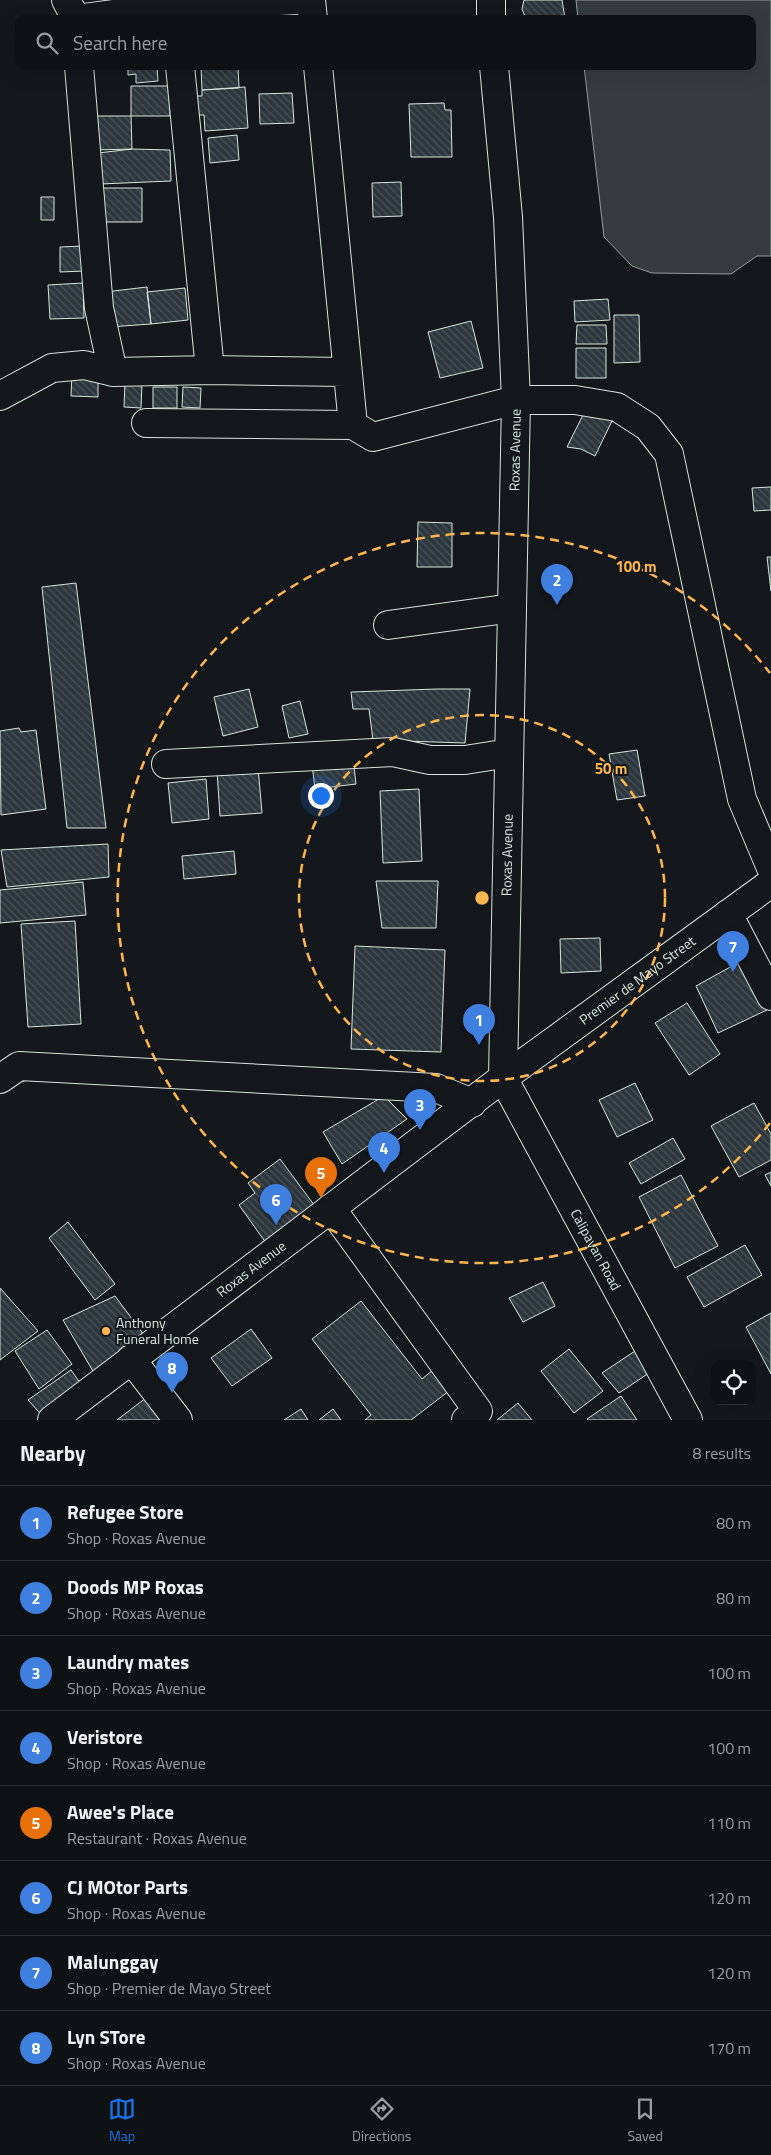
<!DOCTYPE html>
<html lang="en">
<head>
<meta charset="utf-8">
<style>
  :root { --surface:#0f1215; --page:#181b1e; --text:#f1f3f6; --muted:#9b9ea0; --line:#2f3234; --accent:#1a73e8 }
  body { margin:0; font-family:"Titillium Web",sans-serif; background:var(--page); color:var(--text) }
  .controls { position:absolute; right:15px; bottom:15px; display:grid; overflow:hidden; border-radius:10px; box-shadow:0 5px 20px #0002 }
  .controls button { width:45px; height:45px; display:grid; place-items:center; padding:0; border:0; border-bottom:1px solid var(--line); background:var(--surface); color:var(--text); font:25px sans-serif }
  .you { position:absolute; left:320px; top:795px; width:18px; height:18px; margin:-12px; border:4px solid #fff; border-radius:50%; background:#1a73e8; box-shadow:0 0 0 8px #1a73e833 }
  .badge { display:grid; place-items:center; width:32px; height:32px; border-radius:50%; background:var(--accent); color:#fff; font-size:16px; font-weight:700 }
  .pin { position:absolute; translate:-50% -41px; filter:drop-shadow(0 1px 2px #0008) }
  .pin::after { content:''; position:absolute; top:26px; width:18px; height:15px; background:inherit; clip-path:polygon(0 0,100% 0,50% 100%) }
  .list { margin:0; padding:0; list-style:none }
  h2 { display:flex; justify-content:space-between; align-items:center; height:65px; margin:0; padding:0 20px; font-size:21px }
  h2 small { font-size:16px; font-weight:400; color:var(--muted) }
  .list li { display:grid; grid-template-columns:32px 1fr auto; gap:15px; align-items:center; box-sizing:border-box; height:75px; padding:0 20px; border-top:1px solid var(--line) }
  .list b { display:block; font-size:19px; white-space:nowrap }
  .list p { margin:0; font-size:16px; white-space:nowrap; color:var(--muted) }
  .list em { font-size:16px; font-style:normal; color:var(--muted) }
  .icon { flex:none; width:28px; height:28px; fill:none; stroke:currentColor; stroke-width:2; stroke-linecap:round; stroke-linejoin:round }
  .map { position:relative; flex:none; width:771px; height:1420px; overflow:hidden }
  .search { position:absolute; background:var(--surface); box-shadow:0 5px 20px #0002; left:15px; right:15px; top:15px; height:55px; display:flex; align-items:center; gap:12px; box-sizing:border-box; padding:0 18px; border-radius:10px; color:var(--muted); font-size:19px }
  .sheet { height:665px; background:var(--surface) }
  nav { display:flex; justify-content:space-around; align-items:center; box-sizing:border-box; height:70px; border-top:1px solid var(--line); background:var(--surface); font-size:14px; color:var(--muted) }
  nav a { display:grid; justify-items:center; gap:2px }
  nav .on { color:var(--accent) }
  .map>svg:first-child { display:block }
  .water { fill:#363b3e; stroke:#939e99 }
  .building { fill:url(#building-back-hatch); stroke:#d8e6dc }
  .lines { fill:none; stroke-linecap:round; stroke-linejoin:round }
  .minor-casing { stroke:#d8e6dc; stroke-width:30 }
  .major-casing { stroke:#d8e6dc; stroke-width:30 }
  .minor { stroke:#14181c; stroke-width:28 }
  .major { stroke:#14181c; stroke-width:28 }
  .ring { fill:none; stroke:#ffb74d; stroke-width:2.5; stroke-dasharray:9 6 }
  .poi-dot { fill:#ffb74d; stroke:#14181c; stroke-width:2 }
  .labels { text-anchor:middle; stroke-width:4; stroke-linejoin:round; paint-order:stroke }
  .street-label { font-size:14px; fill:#d8e6dc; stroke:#14181c }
  .poi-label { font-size:14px; fill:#d8e6dc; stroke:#14181c; text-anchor:start }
  .centre { fill:#ffb74d; stroke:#14181c; stroke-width:2.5 }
  .ring-label { font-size:15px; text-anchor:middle; font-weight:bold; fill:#ffb74d; stroke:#14181c; stroke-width:4; stroke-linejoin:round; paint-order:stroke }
</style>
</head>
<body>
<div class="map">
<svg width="771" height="1420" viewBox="0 0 771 1420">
  <defs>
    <pattern id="building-back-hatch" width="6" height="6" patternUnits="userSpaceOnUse" patternTransform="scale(1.25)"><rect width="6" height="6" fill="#2c363c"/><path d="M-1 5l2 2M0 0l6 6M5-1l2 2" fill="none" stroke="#4a5358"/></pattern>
  </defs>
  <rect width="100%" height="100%" fill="#14181c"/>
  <path class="water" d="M576,0H771V256H757L731,274L652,273L632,266L604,237L584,66H752V19H578Z"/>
  <path class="building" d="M524,0H562L565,19H526L522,9Z
    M298,16L299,19H264Z
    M128,66H157L158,81L136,83V74L128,75Z
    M201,66H238L239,88L202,90Z
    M131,86H169L170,116H131Z
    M245,87L248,128L205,131L204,115H198L197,96H202V90Z
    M292,93L294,123L260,124L259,94Z
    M444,103L445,110H451L452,157H411L409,104Z
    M94,116H131L132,149L94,150Z
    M237,135L239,160L210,163L208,138Z
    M132,149L170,150L171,181L100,184L98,153Z
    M401,182L402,216L373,217L372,183Z
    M100,188H142V222H101Z
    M41,197H54V220H41Z
    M84,246V271L60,272V247Z
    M83,283L84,318L50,319L48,285Z
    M147,287L151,324L109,327L105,292Z
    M185,288L188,320L151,324L147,292Z
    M608,299L610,320L575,322L574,301Z
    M614,315H639L640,362L614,363Z
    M471,321L483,368L440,378L428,332Z
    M577,325H606L607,344H576Z
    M576,348H606V378H576Z
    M72,373H98V397L71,396Z
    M125,382L142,383L141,408L124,407Z
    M153,387H177V408H153Z
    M183,387L201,388L200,408L182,407Z
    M585,411L598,413L612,421L595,456L581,449L567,447Z
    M771,487V510L754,511L752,488Z
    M418,522L452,523V567H417Z
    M767,557H771V591Z
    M76,583L106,828H67L42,587Z
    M249,689L258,727L223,736L214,697Z
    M437,689H470L465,743L373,740L369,709H353L351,692Z
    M300,701L308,734L289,738L282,706Z
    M19,728L21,732L36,730L46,809L1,815L0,731Z
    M637,750L645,796L617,800L609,754Z
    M353,758L356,784L315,789L312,764Z
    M258,767L262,813L220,816L217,771Z
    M206,779L209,819L172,823L168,783Z
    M419,789L422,861L383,863L380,791Z
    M108,844L109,877L7,887L1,850Z
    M234,851L236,874L184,879L182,856Z
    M376,881H438L436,928H382Z
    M83,882L86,915L0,923V890Z
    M75,921L81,1024L28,1027L21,924Z
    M600,938L601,971L561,973L560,939Z
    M355,946L445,950L441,1052L351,1049Z
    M741,961L767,1010L718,1033L696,986Z
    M687,1003L720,1054L689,1075L655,1023Z
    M635,1083L653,1120L617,1137L599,1100Z
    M384,1096L407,1119L342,1164L323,1132Z
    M754,1103L771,1134V1160L739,1177L711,1126Z
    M673,1138L685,1159L641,1184L629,1163Z
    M280,1159L320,1213L271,1250L239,1205L255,1193L248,1183Z
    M771,1172V1186L765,1175Z
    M681,1175L718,1246L675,1268L639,1197Z
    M68,1222L115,1284L95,1300L49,1238Z
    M745,1245L762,1275L704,1307L687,1277Z
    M543,1282L555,1306L523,1322L509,1298Z
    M0,1288L38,1331L0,1360Z
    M115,1296L150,1343L97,1378L63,1320Z
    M361,1301L422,1379L433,1370L449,1391L411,1420H365L371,1415L312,1339Z
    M771,1313V1374L746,1327Z
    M251,1329L272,1358L232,1386L211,1358Z
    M47,1330L72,1364L39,1389L15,1351Z
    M569,1349L603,1391L574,1413L541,1371Z
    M638,1349L652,1371L619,1393L602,1373Z
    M71,1370L83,1387L46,1420L28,1400Z
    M151,1394L166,1420H117Z
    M621,1396L637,1420H588L587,1419Z
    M518,1403L532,1420H497Z
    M301,1409L308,1420H284Z
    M333,1409L341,1420H319Z"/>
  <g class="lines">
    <defs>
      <path id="minor" d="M66,0L76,19L174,6L298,0
        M311,0L313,19
        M79,66L99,308L113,372
        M180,66L210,370
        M318,66L353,425L373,437L516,400H575L617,407L648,427L669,454L742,799L771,868
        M0,396L52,368L84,365L113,372L210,370L347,372
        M146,423L353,425
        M388,625L512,608
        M166,764L393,752L430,760H465L509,753
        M728,914L771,996
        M0,1079L19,1066L436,1088L472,1103
        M331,1208L478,1411L466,1420
        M131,1359L178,1420"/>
      <g id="major">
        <path d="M491,0V19"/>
        <path id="s1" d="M494,66L508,217L516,400L503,1078L688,1420"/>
        <path id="s2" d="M52,1420L503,1078L771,883"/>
      </g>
    </defs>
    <use href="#minor" class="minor-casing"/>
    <use href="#major" class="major-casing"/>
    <use href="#minor" class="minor"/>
    <use href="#major" class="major"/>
  </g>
  <g class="ring">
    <circle cx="482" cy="898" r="183"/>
    <path d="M770 1123A365 365 0 1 1 770 673"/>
  </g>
  <circle class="poi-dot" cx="106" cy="1331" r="5"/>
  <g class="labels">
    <g class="street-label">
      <text transform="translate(515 450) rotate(-89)" y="5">Roxas Avenue</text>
      <text transform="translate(507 855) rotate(-89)" y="5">Roxas Avenue</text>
      <text dy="5" stroke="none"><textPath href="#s2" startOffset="732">Premier de Mayo Street</textPath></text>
      <text dy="5" stroke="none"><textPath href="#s1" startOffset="1208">Calipayan Road</textPath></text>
      <text dy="5" stroke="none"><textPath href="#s2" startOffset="250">Roxas Avenue</textPath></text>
    </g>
    <g class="poi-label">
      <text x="116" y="1328">Anthony<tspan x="116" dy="16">Funeral Home</tspan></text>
    </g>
  </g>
  <circle cx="482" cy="898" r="8" class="centre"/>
  <g class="ring-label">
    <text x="636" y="572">100 m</text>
    <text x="611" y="774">50 m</text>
  </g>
</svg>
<div class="controls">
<button><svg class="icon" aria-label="locate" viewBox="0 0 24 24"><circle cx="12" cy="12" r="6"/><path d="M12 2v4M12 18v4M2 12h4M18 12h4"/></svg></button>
</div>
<div class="you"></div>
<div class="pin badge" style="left:479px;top:1045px;background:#3f7fe0">1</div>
<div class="pin badge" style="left:557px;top:605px;background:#3f7fe0">2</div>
<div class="pin badge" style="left:420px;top:1130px;background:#3f7fe0">3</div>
<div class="pin badge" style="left:384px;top:1173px;background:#3f7fe0">4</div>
<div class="pin badge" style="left:321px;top:1198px;background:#e8710a">5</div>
<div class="pin badge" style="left:276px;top:1225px;background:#3f7fe0">6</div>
<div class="pin badge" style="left:733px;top:972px;background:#3f7fe0">7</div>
<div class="pin badge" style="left:172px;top:1393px;background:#3f7fe0">8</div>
<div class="search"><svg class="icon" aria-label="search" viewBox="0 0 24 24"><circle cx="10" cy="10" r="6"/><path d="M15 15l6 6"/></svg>Search here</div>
</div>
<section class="sheet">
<h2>Nearby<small>8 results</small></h2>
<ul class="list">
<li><span class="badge" style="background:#3f7fe0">1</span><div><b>Refugee Store</b><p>Shop · Roxas Avenue</p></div><em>80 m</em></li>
<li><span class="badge" style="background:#3f7fe0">2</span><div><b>Doods MP Roxas</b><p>Shop · Roxas Avenue</p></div><em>80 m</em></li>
<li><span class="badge" style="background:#3f7fe0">3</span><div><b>Laundry mates</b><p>Shop · Roxas Avenue</p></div><em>100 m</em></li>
<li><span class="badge" style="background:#3f7fe0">4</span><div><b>Veristore</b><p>Shop · Roxas Avenue</p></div><em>100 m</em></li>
<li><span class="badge" style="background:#e8710a">5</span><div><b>Awee's Place</b><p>Restaurant · Roxas Avenue</p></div><em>110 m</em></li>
<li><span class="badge" style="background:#3f7fe0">6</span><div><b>CJ MOtor Parts</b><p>Shop · Roxas Avenue</p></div><em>120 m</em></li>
<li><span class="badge" style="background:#3f7fe0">7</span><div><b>Malunggay</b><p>Shop · Premier de Mayo Street</p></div><em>120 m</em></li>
<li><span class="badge" style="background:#3f7fe0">8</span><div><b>Lyn STore</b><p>Shop · Roxas Avenue</p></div><em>170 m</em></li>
</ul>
</section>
<nav>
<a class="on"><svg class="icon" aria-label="map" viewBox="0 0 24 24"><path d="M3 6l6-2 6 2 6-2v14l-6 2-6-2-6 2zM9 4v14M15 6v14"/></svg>Map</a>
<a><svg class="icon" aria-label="directions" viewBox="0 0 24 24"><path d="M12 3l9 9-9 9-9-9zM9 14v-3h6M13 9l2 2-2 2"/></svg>Directions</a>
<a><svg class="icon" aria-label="saved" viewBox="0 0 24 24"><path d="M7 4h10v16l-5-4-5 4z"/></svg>Saved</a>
</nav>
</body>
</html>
